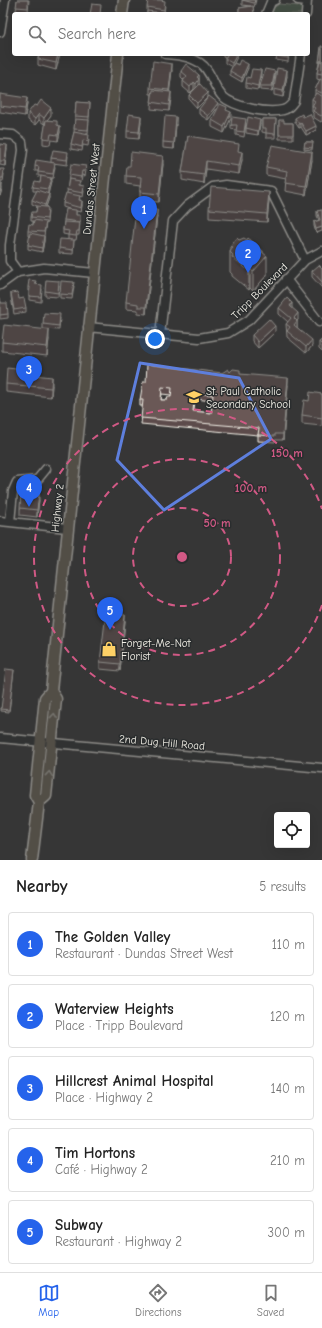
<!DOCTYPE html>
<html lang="en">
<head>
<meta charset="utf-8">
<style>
  :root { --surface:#fff; --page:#f2f2f2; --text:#222; --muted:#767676; --line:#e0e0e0; --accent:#2563eb }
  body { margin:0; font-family:"Comic Neue",sans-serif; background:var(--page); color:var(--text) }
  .controls { position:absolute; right:12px; bottom:12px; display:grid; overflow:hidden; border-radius:4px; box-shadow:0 4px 16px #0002 }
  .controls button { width:36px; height:36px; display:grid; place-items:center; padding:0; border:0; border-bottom:1px solid var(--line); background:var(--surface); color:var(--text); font:20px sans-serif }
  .you { position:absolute; left:155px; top:339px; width:14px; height:14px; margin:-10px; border:3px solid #fff; border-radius:50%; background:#1a73e8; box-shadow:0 0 0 6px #1a73e833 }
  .badge { display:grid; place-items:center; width:26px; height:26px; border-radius:50%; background:var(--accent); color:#fff; font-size:13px; font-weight:700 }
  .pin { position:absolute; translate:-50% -33px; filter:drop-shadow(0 1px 2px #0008) }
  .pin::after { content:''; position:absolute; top:21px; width:14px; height:12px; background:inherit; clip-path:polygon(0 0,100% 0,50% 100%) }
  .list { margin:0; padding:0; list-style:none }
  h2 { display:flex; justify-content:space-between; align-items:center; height:52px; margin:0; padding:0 16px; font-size:17px }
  h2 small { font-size:13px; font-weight:400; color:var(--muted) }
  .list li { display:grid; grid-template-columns:26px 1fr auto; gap:12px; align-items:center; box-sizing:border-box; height:64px; margin:0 8px 8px; padding:0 8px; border:1px solid var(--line); border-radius:4px }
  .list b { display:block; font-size:15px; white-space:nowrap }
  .list p { margin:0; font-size:13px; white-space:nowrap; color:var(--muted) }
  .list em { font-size:13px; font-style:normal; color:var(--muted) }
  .icon { flex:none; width:22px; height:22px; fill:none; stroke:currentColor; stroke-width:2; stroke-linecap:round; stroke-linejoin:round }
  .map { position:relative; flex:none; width:322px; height:860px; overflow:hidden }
  .search { position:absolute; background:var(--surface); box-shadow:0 4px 16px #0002; left:12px; right:12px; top:12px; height:44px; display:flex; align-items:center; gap:10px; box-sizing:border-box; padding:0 14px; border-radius:4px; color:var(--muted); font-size:15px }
  .sheet { height:412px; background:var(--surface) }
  nav { display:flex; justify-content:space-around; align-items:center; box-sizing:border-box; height:56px; border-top:1px solid var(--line); background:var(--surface); font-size:11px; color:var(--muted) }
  nav a { display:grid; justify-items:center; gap:2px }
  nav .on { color:var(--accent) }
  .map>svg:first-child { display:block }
  .green { fill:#576a54; stroke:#a6ae9e }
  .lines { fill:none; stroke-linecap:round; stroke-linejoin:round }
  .minor-casing { stroke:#f4f1e8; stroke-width:11 }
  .major-casing { stroke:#f4f1e8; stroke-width:13 }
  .minor { stroke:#2a2d2e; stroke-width:8 }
  .major { stroke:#736a5a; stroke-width:10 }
  .wall { fill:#5c4c4b; stroke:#f4f1e8; fill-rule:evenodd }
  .shaded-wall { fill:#4b3e3d; stroke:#f4f1e8 }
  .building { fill:#6b5857; stroke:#f4f1e8; fill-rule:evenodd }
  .oneway { stroke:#c0bbaf }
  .marked { fill:none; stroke:#5e7fdd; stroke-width:3; stroke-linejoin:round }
  .ring { fill:none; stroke:#d15985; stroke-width:2; stroke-dasharray:7 5 }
  .labels { text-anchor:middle; stroke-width:3; stroke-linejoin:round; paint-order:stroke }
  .street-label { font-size:11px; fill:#f4f1e8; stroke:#2a2d2e }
  .poi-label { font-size:11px; fill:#f4f1e8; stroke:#2a2d2e; text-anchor:start }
  .centre { fill:#d15985; stroke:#2a2d2e; stroke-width:2 }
  .ring-label { font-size:12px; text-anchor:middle; font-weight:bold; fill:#d15985; stroke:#2a2d2e; stroke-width:3; stroke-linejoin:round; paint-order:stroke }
</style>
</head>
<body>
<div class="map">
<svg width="322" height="860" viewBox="0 0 322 860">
  <rect width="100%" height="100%" fill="#373636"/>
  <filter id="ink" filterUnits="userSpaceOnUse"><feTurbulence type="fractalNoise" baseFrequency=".025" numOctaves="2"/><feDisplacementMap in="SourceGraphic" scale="8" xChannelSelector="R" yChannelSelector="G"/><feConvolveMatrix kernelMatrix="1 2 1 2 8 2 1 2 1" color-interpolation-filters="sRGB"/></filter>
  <g filter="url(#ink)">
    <path class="green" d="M279,4L299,6L302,9L301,14H272V9Z"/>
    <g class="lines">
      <defs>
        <path id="minor" d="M298,0L307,1
          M266,14L271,2L275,0
          M306,14L307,0
          M0,32L5,0
          M165,54C177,55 190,56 200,63C211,70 213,86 222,96C234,107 267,114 283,110C288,109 291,105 294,101L301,54
          M0,134L13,135L22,142L23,150L10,245V261L18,272
          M286,279L319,322
          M0,285L18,272L44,268L94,273
          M88,327L199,338L228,333L249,320L305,260L322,251
          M160,335L173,221L187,206L213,187L226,185L271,191L305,260
          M0,521L67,528
          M10,522L13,491L17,482L37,480L46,469
          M0,738L322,768"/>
        <path id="major" d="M122,14L124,0
          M39,802L46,796L56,699L51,691
          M32,860L39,802L35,795L45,698L51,691L118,54"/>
      </defs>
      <use href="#minor" class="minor-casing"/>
      <use href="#major" class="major-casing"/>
      <use href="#minor" class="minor"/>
      <use href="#major" class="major"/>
    </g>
    <path class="wall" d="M17,0H29L28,12L16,11Z
      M242,0H256L254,7H253L254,14H239V8L251,6L242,5Z
      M165,5L164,14L156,13L147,14V7Z
      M321,46H322V121L321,122L313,117V113L312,112V99L315,95V90L320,80L317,79V73L319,63Z
      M39,54H60L56,70L38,65V59Z
      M223,54H238L234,63L248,68L242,82L230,75V71L232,67L225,63V58L223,57Z
      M277,54H289L288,62L276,60Z
      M172,70L169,92L171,99L169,111L151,109L152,94H150V88Z
      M181,71L199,75V85L208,97L197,108L189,99V95L194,89L190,93L183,87V81L184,80L181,77Z
      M261,75L258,90L246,88V83L250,78Z
      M275,75L272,91L260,90V86Z
      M287,76L283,97L274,95V89Z
      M0,94L27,104L25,116L0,112Z
      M76,102L90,103L88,134H86L89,139L88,146L83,145L82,151L71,149V144L74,132Z
      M37,106L51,115L47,120L57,125L60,132L58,141L51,140L50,145L43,144V138L46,122L44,124L39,120L35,125L28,120V113Z
      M218,107L208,120L199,114V109Z
      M227,110L231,118L224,133L212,127V120Z
      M295,118L316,130L306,135L301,127L299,128L295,122Z
      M262,119H276L275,138H266V133L262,132Z
      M279,120L284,123H293V139H279Z
      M141,122L139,139L127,138V131Z
      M246,123L244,137L236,135V130L231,129V125Z
      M176,124L174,149L163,148V142Z
      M260,124L258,135L246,133V128Z
      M188,136L239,152L242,160L239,174L206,169L204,184L182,180V172Z
      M305,142H313L312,150L304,149Z
      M0,144L7,149L5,166L0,165Z
      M68,156L67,165L53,163L55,167L53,178H49L51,182L48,194L49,198L46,207L48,212L47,223H46L44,236V241L42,252L28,249V245L30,236H28V231L33,225V221H31V217L36,212L37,206L32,204V200L37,191H33V187L40,182L41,176H38V171H35V166L51,163V158Z
      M312,160L306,195L285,191L286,179L266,175V167Z
      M163,164L159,202L140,201V186L126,184V176L130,166Z
      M0,169L4,174L3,182H1L0,184L2,189L0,196Z
      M86,170L85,176L82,175L81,182L80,181V185L84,191L83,197L79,196L80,200L82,205L81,212L76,211V215L80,220L79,235H77L76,240H74L73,254L59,253V248L68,239V235L63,234V230L64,220L69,209L63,207V203L67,193L69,175Z
      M269,200L267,222L209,218V209Z
      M322,210V231L316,233L314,226V222L319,220L317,216V211Z
      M157,216L146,314L138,313V310L126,309V302Z
      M239,240L263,253L267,275L253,291L250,288L249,290L232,276V274L230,272V252L231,250V246Z
      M322,268V288L312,277V271Z
      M36,284L42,289L41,302L29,300V291H28V287Z
      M59,285L58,297L45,296V291Z
      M74,286L72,299L60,298V294Z
      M11,293L19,299L26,308V312L14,314L11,297Z
      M0,298L1,303L8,314V318L0,319Z
      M279,308L292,309L298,320L297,321V327L312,346L306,353L287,337L286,324L288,322L279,314Z
      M60,318L59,330L43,329V324Z
      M275,332L258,348L252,341V335Z
      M49,339L47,356L2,351V342Z
      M322,340V352L319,349V342Z
      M230,372L288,385L283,440H275V442L258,441V435L141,424L143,406H140V400L146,382ZM162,394L171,395V397L167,400H161ZM195,399L213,401L211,413L194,411Z
      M25,374L52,385L51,397L6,392V384Z
      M322,394V426L302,424V415L309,401Z
      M39,500L37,517L20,515V508Z
      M125,621L120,671L100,669V662Z
      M14,670L9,712L1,711V709Z"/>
    <path class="shaded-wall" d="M58,54H60L56,70V63Z
      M237,54H238V55L232,67V63Z
      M172,64V70L169,96V90Z
      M248,64V68L242,82V78Z
      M261,70V75L258,90V86Z
      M287,70V76L283,97V91Z
      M275,71V75L272,91V86Z
      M199,75V86L196,90V84L197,77Z
      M194,82V89L190,93V87Z
      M171,92V99L169,111V105Z
      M208,93V97L197,108V103Z
      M27,98V104L25,116V109Z
      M218,103V107L208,120V116Z
      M51,108V115L44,124V118Z
      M231,112V118L224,133V127Z
      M39,114V120L35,125V119Z
      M141,116V122L139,139V132Z
      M176,117V124L174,149V143Z
      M260,120V124L258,135V131Z
      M301,123V127L299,128V124Z
      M60,126V132L58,141V135Z
      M316,126V130L306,135V131Z
      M7,145V149L5,166V161Z
      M242,152V160L239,174V166Z
      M312,152V160L306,195V186Z
      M163,156V164L159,202V194Z
      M206,161V169L204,184V175Z
      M51,178V182L48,194V189Z
      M2,184V189L0,196V192Z
      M269,192V200L267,222V214Z
      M49,194V198L45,209V205Z
      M82,201V205L81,212V208Z
      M157,210V216L146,314V307Z
      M322,227V231L316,233V229Z
      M44,236V241L42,252V248Z
      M263,251V260L267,256V275L253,291V272L262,252Z
      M250,269V288L249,290V271Z
      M292,303V309L290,306Z
      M298,313V320L297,321V327L294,331V318Z
      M275,326V332L258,348V342Z
      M49,330V339L47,356V347Z
      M312,340V346L306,353V347Z
      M52,377V385L51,397V388Z
      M288,378V385L283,440V434Z
      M39,494V500L37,517V510Z
      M125,615V621L120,671V664Z"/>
    <path class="building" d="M17,0H28V8L16,7Z
      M148,0H160L165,1L164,10L147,7Z
      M242,0H255L254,3Z
      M92,4L101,5L100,14H90Z
      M253,6L254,14H239V8Z
      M147,11L156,12V14H147Z
      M321,49H322V61H320L319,62Z
      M39,54H58L56,63L38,59Z
      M226,54H237L232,63L225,59L227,55Z
      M277,54H288V58L276,56Z
      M240,60L248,64L242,78L230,71L234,63L238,65Z
      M153,61L172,64L169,90L150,88Z
      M320,61H322V74L317,73Z
      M186,64L199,75L197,77L199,79L196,84L194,82L190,87L183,81L187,76L181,71Z
      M277,68L287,70L283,91L274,89Z
      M252,69L261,70L258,86L246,83L247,77L250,78Z
      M265,69L275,71L272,86H260Z
      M320,79L322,80V93L315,90Z
      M200,84L208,93L197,103L189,95Z
      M153,90L171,92L169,105L151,102Z
      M316,93L322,96V115L321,116L313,111L315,108L312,106L315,101L312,99Z
      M0,94L27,98L25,109L0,106Z
      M209,96L218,103L208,116L199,109Z
      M41,100L51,108L44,118L39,114L35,119L28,113L34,105L37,106Z
      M76,102L90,103L89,117L75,116Z
      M220,104L227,107L226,110L231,112L224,127L212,120Z
      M129,114L141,116L139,132L127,131Z
      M302,114L303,117L310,114L316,126L306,131L301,123L299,124L295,118Z
      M165,116L176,117L174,143L163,142Z
      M232,117L246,119L244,132L236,131L237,125H231Z
      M248,117L260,120L258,131L246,128Z
      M75,119L89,120L88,130L74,129Z
      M262,119H276L275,134L266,133V128H262Z
      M46,120L57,121V125L60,126L58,135L51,134L50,139L43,138Z
      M279,120H284V123H293V135H279Z
      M74,132L89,135L88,141L83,140L82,147L71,144Z
      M188,136L239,144L238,151L242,152L239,166L206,161L204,175L182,172Z
      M305,142H313L312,148L304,147Z
      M0,144L7,145L5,161H0Z
      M272,145L312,152L306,186L285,183L287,171L266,167Z
      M53,150L68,152L67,160L51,158Z
      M131,152L163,156L159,194L140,192L141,177L126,176L127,166H130Z
      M36,160L55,163L53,174L38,172L39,167L35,166Z
      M71,164L86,166L85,171H82L81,177L69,175Z
      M0,169H4L3,178H1L0,182Z
      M41,176L51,178L48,189L33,187L35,181L40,182Z
      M69,179L80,181L79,185L84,186L83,193L67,190Z
      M0,184H2L0,192Z
      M211,187L269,192L267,214L209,209Z
      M37,190L49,194L45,205L32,200Z
      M66,193L80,196L79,200L82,201L81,208L63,203Z
      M37,206L46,207L48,208L47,219L31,217L32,212H36Z
      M136,208L157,210L146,307H138V304L126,302Z
      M66,209L76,210V215H80V222L64,220Z
      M322,210V227L316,229L314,222L320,220L317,211Z
      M34,220L46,222L44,232L28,231L29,224L33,225Z
      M64,222L80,223L79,231H77L76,236L68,235L69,231L63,230Z
      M30,233L44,236L42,248L28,245Z
      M237,238L239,240L244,238L247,240L248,238L263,251L262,252L267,256L253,272L250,269L249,271L232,257L233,255L230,252L233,247L231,246Z
      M60,239L74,240L73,250L59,248Z
      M319,265L322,268V282L312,271Z
      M29,280L36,281L35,284L42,285L41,297L29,296L30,287H28Z
      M46,280L59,281L58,293L45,291Z
      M61,281L74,282L72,295L60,294Z
      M18,292L19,299L24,298L26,308L14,310L11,293Z
      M0,298L1,303H7L8,314L0,315Z
      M287,298L292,303L290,306L298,313L294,318L297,321L294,325L312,340L306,347L287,331L290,327L286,324L291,318L279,308Z
      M44,313L60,314L59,326L43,324Z
      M269,319L275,326L258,342L252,335Z
      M4,325L49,330L47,347L2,342Z
      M322,340V345L319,342Z
      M147,364L222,373L228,369L230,372L233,369L240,370V374L288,378L283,434H275V436L258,435L259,428L141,418L143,400H140L143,382H146ZM162,387L172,388L171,397H168L167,400H161ZM195,393L213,395L211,413L193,411Z
      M7,368L25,370V374L52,377L51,388L6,384Z
      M310,392L322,394V418L302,415L304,400L309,401Z
      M21,492L39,494L37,510L20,508Z
      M106,613L125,615L120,664L100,662Z
      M6,669L14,670L9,710L1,709Z"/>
    <defs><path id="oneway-chevron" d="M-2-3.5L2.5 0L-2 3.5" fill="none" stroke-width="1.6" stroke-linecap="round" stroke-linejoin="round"/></defs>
    <g class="oneway">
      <use href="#oneway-chevron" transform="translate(54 716) rotate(-84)"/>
      <use href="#oneway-chevron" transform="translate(49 774) rotate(-84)"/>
    </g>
  </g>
  <path d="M0 0H322V860H0ZM140,363L239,378L271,439L164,510L117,460Z" fill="#373636" fill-opacity=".55" fill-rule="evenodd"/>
  <path class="marked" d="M140,363L239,378L271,439L164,510L117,460Z"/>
  <g class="ring">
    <circle cx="182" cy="557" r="49"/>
    <circle cx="182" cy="557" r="98"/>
    <path d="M322 605A148 148 0 1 1 322 509"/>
  </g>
  <defs>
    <symbol id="school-bare" viewBox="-9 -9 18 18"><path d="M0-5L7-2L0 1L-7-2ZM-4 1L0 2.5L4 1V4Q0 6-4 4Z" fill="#ffd166" stroke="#2a2d2e" stroke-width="2.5" paint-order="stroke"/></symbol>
    <symbol id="shop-bare" viewBox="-9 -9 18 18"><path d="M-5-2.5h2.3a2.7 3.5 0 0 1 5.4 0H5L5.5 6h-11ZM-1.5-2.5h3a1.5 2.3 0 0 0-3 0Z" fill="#ffd166" stroke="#2a2d2e" stroke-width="2.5" paint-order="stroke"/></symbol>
  </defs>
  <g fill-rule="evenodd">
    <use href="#school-bare" x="183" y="386" width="22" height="22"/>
    <use href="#shop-bare" x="98" y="638" width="22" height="22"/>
  </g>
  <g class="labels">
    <g class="street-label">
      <text transform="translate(91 189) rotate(-84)" y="4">Dundas Street West</text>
      <text transform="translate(259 291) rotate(-45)" y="4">Tripp Boulevard</text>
      <text transform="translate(57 508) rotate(-84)" y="4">Highway 2</text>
      <text transform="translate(162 742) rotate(5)" y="4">2nd Dug Hill Road</text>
    </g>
    <g class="poi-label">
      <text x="206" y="395">St. Paul Catholic<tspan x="206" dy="13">Secondary School</tspan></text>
      <text x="121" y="647">Forget-Me-Not<tspan x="121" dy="13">Florist</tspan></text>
    </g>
  </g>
  <circle cx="182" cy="557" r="6" class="centre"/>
  <g class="ring-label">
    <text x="287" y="457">150 m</text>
    <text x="251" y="492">100 m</text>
    <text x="217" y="527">50 m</text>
  </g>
</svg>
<div class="controls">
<button><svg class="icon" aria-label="locate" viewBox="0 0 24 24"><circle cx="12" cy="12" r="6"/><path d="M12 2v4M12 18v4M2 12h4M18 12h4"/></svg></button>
</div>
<div class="you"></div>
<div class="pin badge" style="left:144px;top:229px">1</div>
<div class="pin badge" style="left:248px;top:273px">2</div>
<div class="pin badge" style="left:29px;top:389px">3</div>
<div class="pin badge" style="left:29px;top:507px">4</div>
<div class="pin badge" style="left:110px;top:630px">5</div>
<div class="search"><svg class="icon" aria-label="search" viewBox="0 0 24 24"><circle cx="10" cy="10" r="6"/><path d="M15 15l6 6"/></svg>Search here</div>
</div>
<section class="sheet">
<h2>Nearby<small>5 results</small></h2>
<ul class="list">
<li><span class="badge">1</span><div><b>The Golden Valley</b><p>Restaurant · Dundas Street West</p></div><em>110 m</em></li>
<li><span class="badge">2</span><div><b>Waterview Heights</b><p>Place · Tripp Boulevard</p></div><em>120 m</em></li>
<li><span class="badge">3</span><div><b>Hillcrest Animal Hospital</b><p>Place · Highway 2</p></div><em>140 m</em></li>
<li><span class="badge">4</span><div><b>Tim Hortons</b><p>Café · Highway 2</p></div><em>210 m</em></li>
<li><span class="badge">5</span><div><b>Subway</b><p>Restaurant · Highway 2</p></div><em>300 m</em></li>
</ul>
</section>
<nav>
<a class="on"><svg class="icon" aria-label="map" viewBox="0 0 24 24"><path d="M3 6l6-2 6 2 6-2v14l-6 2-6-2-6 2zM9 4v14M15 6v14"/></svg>Map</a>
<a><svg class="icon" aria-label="directions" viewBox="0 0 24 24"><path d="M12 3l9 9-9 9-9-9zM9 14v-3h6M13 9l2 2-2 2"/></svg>Directions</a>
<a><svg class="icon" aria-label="saved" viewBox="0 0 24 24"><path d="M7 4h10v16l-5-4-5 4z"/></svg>Saved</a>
</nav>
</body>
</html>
